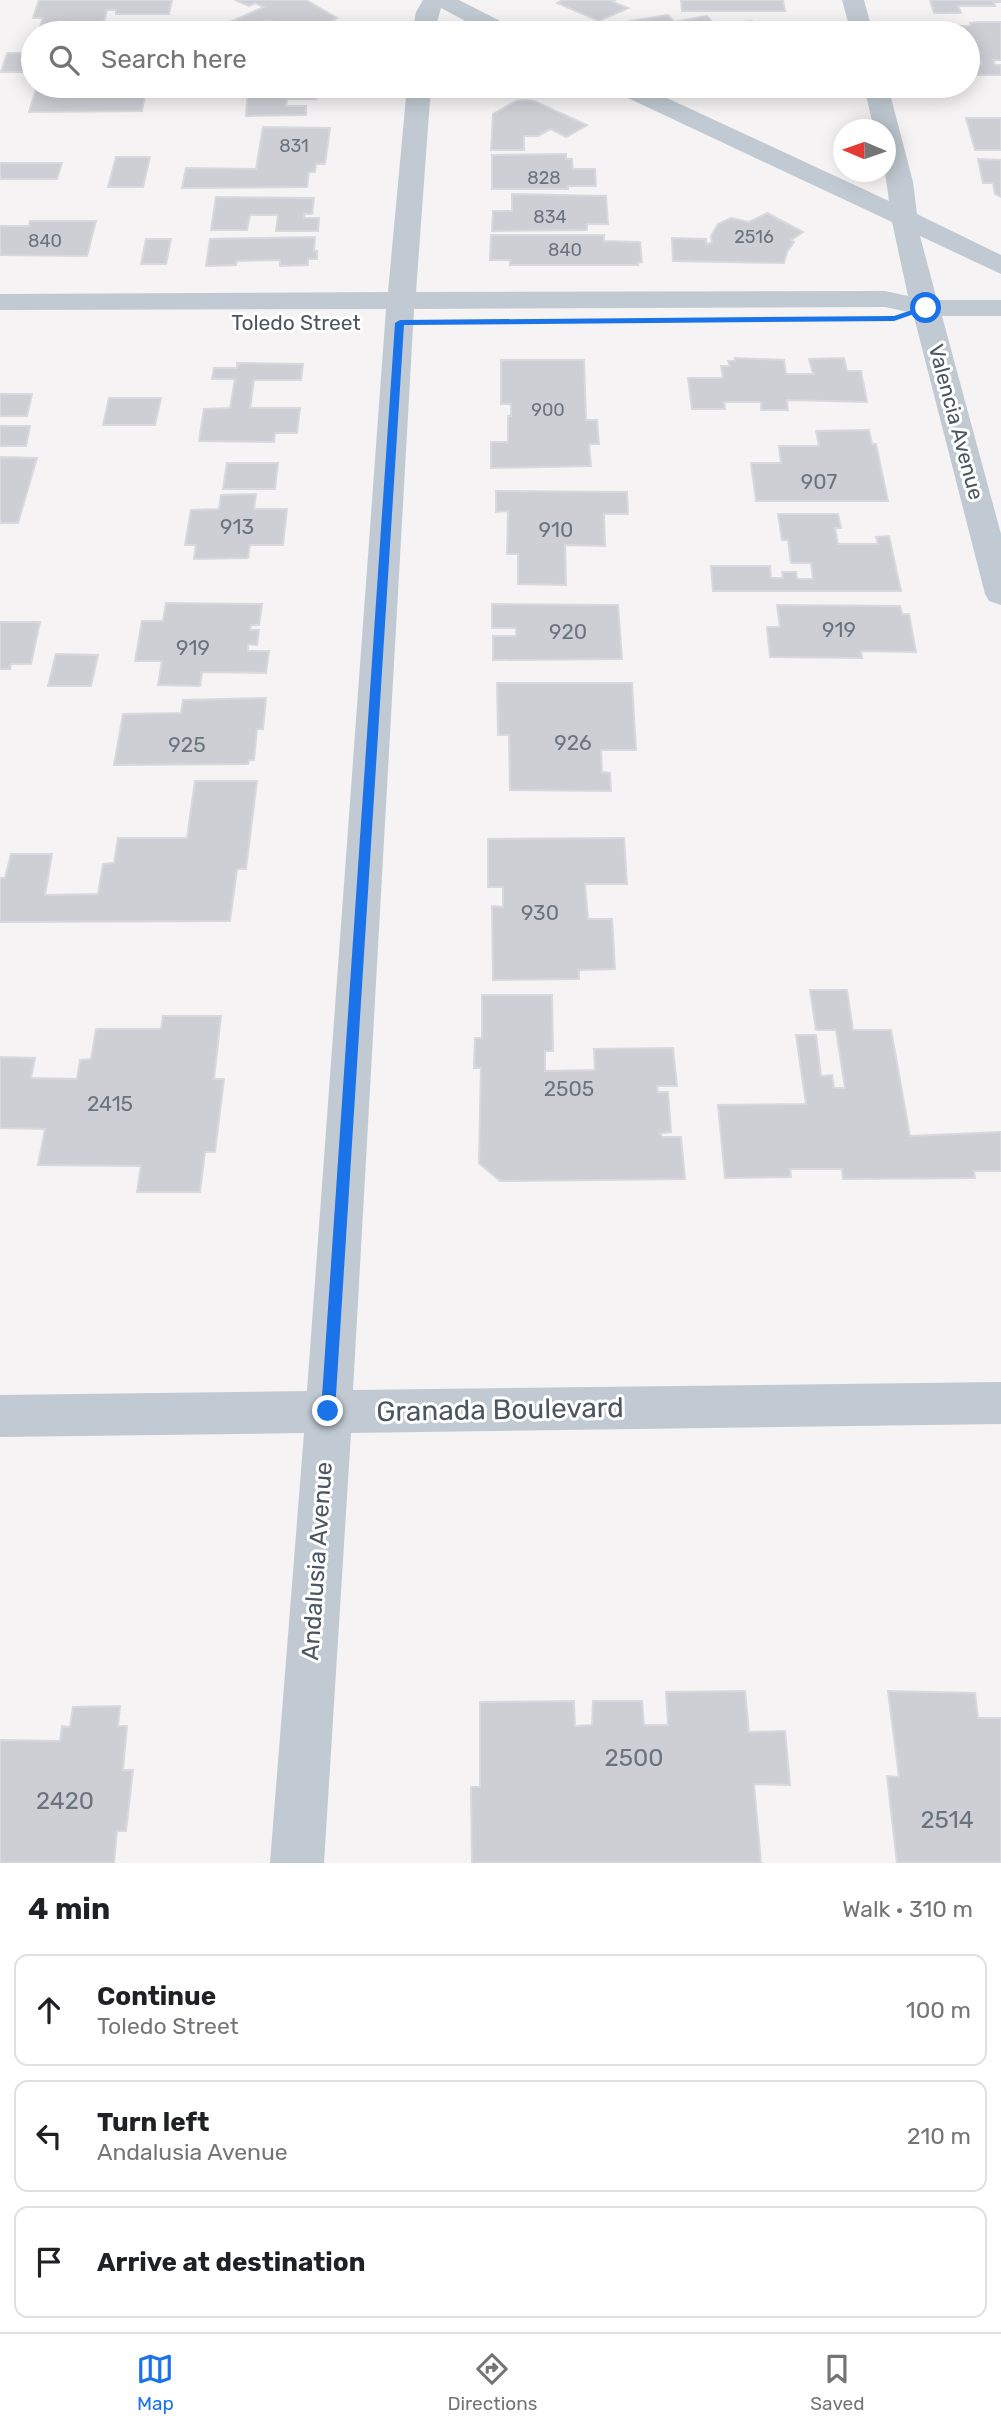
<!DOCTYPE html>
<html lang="en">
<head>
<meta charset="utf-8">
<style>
  :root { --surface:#fff; --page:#f2f2f2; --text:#202124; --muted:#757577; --line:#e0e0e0; --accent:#1a73e8 }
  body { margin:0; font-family:Rubik,sans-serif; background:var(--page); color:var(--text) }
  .compass { position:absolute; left:833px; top:119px; width:63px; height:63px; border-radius:50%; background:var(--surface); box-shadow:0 4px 18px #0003; rotate:272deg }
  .stop { position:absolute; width:21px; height:21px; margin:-16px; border:5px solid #1a73e8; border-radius:50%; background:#fff }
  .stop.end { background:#1a73e8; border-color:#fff; box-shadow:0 2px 7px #0008 }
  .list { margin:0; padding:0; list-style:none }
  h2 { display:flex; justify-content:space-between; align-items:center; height:91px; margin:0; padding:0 28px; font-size:30px }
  h2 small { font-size:23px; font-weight:400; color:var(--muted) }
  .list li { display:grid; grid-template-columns:46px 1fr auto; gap:21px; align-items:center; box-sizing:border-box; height:112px; margin:0 14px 14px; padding:0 14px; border:2px solid var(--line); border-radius:14px }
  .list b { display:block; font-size:26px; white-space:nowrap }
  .list p { margin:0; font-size:23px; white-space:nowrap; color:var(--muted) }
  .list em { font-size:23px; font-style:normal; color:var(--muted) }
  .icon { flex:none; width:38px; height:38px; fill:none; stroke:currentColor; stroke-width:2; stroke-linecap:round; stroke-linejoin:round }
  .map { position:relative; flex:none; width:1001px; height:1863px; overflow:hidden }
  .search { position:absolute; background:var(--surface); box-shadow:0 4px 18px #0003; left:21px; right:21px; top:21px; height:77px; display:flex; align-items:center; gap:18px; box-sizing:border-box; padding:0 24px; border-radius:38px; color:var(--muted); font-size:26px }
  .sheet { height:469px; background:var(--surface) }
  nav { display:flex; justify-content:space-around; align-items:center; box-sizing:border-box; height:98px; border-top:2px solid var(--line); background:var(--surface); font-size:19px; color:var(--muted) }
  nav a { display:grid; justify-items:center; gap:4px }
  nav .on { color:var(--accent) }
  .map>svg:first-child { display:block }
  .building { fill:#cdcfd5; stroke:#d7d9de; stroke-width:2 }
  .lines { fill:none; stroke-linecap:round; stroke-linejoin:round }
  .minor { fill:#c1cad2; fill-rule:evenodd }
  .route { fill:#1a73e8 }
  .labels { text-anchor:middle; stroke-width:6; stroke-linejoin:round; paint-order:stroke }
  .far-number-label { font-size:18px; fill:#6b747e }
  .far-street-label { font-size:21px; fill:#4a5661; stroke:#fff }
  .number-label { font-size:21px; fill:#6b747e }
  .street-label { font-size:24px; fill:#4a5661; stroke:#fff }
  .near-number-label { font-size:24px; fill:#6b747e }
  .near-street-label { font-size:28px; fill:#4a5661; stroke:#fff }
</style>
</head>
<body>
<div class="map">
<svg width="1001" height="1863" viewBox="0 0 1001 1863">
  <rect width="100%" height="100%" fill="#f5f3f3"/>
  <path class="building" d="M39,0H172L169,14H116V10H107L103,26H120L118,33H38L43,18H33Z
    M235,0H306L337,18L328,24L310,23L290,30L268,20L245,30L228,23L264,7L255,3L249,6Z
    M563,0H615L613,2L628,8L599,21L557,3Z
    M681,0H783L785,11H682Z
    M930,0H1001V2H993L995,6H958L961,13H934Z
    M668,15L674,22L707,16L715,25L752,21L764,33H699L694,28L701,27L698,24L678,27L682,31L642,33L631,21Z
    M977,22H1001V60H993L995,65H1001V75H968V64H982L981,61H968V33H941L938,26H971L970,23Z
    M7,53H33V72H1Z
    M37,86H147L142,111L29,112Z
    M230,86H307V88H318L316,99H287L286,106H306V115L246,116L248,88H230Z
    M765,86H810L812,88L773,95Z
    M526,100L534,101L587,125L566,137L551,129L538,136H524V150H491L493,114L516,101Z
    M966,118H1001V150H975Z
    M263,127L330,128L325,164H316L315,172H309L307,187L182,188L186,168L256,169Z
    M566,154V159H572L573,169H595L596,186H568V189H492V155Z
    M116,157H150L143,187H108Z
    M978,159L1001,160V197L995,194L993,183H983Z
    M0,163H62L57,179H0Z
    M512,194L606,196L608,224H587V230L492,231L493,211H512Z
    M216,197L314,198L312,214H304V218H319L318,231H276L278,215H250L247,230H211Z
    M767,213L803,232L791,240L794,242L787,252L784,263L673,261L672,238L706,239V244L712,243L711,236L718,224L731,218L749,222Z
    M30,221H96L87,256L0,255V226H29Z
    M491,235H604V241L640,242L642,262L637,263L638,265H510V260H490Z
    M315,237L314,251H317V259H308V265L280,266V260L237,261L236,265L206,266L210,239Z
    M146,239H171L166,264H141Z
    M735,358L784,360L786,374H813L809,359L844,358L847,371H861L867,402L787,400L788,410H761V402H724L725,409H692L688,378H723L721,366H730L728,361H735Z
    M501,360H584L586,420H597L599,444H589L591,466L491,468V442H508V416H511V404H501Z
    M237,363L303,364L301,380H254L250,408H300L297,433H275L274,442L199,441L204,409L230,408L235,379H212L214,368H237Z
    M0,394H32L27,416H0Z
    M109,398H161L155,425H103Z
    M0,426H30L26,446H0Z
    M869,430L872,444H876L888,501H756L751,463H781L779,446H819L816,431Z
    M0,457L37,458L18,523H0Z
    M227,463H278L275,489H223Z
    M496,491L627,492L628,514H604L605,546L565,545L566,585L518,584V554H507L508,511L496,512Z
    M256,494L254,509H287L283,545H250L248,558L194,559L196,545H185L191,510L219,509L221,495Z
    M778,514H838L841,528H835L838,544H878L876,537L889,536L901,591H713L711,566H770L771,578H783L782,572H796L797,579H813L811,563H791L788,540H782Z
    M166,603L262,604L259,625H251L250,630H259L257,645L248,644V651H269L266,673L202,672L200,686L158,685L162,661H135L142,621H163Z
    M492,604L618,605L622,659L493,660V636H516V628H492Z
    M777,605L900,606L902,614H909L916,652L861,651L862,658L770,657L767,627H780Z
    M0,622H40L31,664H11L10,669H0Z
    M56,654L98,655L91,686H48Z
    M497,683H632L636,750H601L602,772L610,773L611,791L510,790L509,735H498Z
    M266,698L263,729H257L254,760H249L248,764L114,765L123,714L181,713L183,700Z
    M195,781H257L246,869H237L230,921L0,922V878H5L11,854H52L45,895L98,894L103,864L114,863L118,838H187Z
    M624,838L627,884H585L588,919H612L615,969L579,970V979L493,980L492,906L503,907V887H488V839Z
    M810,990H847L853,1030H891L910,1136L1001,1132V1171H974L975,1178L843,1179L842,1169H790L791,1177L725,1178L718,1105L806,1104L796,1035H816L821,1076L832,1075L834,1088H845L836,1030H816Z
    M482,995H552L553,1051H545V1071L595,1070L594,1049L673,1048L677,1086H657L658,1092H668L671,1132L660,1133L662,1137H681L685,1179L500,1181L479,1163L481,1068H474L475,1038H482Z
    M163,1016H221L214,1079H224L215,1152H205L200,1192H137L141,1166L38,1165L45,1129L0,1128V1057L35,1058L31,1078L77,1079L80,1060L91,1059L96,1029H161Z
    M745,1691L749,1732L785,1731L790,1785L754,1784L761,1863H472L471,1787H480V1702L574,1701L575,1726L592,1725L593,1701H642L644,1725H668L666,1692Z
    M888,1691L975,1693L978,1718H1001V1863H897L887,1776L899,1777Z
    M120,1706L118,1726H127L123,1770H133L126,1831H117L114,1863H0V1740L60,1741L62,1726L70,1727L73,1707Z"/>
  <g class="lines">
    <path class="minor" d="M423,0H459L514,28L518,33H488L441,8L434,33H412L416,12Z
      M842,0H864L873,33H851Z
      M407,86H431L416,292L885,291L908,296L892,222L613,91L610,86H641L889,201L885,172L886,130H874L864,86H888L913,182L917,214L1001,255V274L920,236L937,300H1001V316H942L1001,534V605L989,601L985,594L913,313L885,307L414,309L353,1390L1001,1382V1424L351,1433L324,1863H270L304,1433L0,1437V1395L307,1391L386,309L0,310V294L388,292Z"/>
  </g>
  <path class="route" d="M924,306L931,308L894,321L404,325L335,1411L328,1417L323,1415L321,1411L395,323L400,320L894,316Z"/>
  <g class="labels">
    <g class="far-number-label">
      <text x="294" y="152">831</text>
      <text x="544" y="184">828</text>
      <text x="550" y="223">834</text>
      <text x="754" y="243">2516</text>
      <text x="45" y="247">840</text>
      <text x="565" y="256">840</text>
      <text x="548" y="416">900</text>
    </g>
    <g class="far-street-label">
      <text x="296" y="330">Toledo Street</text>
      <text transform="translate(956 422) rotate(75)" y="7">Valencia Avenue</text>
    </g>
    <g class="number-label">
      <text x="819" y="489">907</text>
      <text x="237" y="534">913</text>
      <text x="556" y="537">910</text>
      <text x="839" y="637">919</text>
      <text x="568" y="639">920</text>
      <text x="193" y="655">919</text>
      <text x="573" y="750">926</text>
      <text x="187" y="752">925</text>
      <text x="540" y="920">930</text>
      <text x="569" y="1096">2505</text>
      <text x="110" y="1111">2415</text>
    </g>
    <g class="street-label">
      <text transform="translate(317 1561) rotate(-86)" y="8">Andalusia Avenue</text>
    </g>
    <g class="near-number-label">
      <text x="634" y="1766">2500</text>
      <text x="65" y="1809">2420</text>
      <text x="947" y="1828">2514</text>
    </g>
    <g class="near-street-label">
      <text transform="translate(500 1409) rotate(-1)" y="10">Granada Boulevard</text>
    </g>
  </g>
</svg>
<svg class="compass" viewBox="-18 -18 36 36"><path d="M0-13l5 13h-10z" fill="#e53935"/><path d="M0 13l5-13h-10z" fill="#757577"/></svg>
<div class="stop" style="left:926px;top:308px"></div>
<div class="stop end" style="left:328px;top:1411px"></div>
<div class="search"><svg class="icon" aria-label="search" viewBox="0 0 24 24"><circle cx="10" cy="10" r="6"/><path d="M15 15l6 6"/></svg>Search here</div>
</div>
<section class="sheet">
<h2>4 min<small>Walk · 310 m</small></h2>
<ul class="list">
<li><svg class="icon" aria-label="ahead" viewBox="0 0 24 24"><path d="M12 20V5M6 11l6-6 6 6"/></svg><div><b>Continue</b><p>Toledo Street</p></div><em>100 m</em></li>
<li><svg class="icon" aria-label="left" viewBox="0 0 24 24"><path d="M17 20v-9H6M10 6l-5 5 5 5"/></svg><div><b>Turn left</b><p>Andalusia Avenue</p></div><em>210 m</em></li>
<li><svg class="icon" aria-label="arrive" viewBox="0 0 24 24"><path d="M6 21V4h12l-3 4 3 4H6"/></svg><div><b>Arrive at destination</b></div></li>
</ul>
</section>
<nav>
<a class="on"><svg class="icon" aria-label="map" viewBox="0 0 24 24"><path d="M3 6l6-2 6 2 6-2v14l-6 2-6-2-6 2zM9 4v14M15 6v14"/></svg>Map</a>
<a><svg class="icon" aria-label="directions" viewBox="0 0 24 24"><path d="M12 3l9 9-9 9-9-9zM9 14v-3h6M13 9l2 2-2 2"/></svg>Directions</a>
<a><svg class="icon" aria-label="saved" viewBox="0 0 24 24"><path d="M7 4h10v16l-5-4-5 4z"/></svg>Saved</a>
</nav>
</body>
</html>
